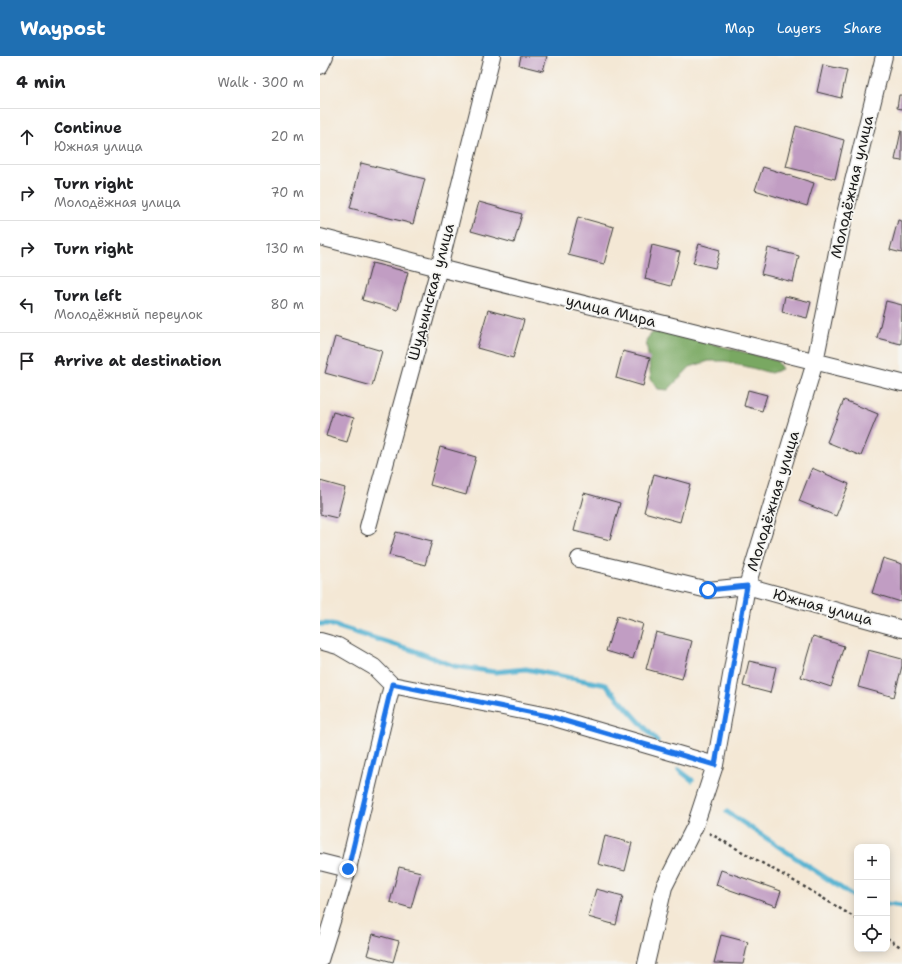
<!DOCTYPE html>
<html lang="en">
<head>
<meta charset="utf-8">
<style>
  :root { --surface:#fff; --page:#f2f2f2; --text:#202124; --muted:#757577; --line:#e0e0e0; --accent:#1f6fb2 }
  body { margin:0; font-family:"Shantell Sans",sans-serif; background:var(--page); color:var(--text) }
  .controls { position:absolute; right:12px; bottom:12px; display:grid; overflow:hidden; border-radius:8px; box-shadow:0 2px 10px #0003 }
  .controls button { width:36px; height:36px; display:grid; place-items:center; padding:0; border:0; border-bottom:1px solid var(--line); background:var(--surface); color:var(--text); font:20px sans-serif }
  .stop { position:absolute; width:12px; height:12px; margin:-9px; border:3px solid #1a73e8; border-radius:50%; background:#fff }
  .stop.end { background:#1a73e8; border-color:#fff; box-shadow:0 1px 4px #0008 }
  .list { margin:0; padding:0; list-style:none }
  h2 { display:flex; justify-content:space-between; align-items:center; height:52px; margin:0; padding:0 16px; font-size:17px }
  h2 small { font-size:13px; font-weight:400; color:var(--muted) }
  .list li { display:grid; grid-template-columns:26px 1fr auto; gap:12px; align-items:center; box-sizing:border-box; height:56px; padding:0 16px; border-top:1px solid var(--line) }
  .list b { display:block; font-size:15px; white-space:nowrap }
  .list p { margin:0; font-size:13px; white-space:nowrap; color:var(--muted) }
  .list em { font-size:13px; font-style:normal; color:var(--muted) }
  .icon { flex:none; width:22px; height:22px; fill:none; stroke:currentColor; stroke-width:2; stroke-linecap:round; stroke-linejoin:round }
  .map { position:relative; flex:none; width:582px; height:908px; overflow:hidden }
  header { display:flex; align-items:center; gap:24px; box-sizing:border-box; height:56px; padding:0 20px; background:var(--accent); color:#fff }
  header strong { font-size:19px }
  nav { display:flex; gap:22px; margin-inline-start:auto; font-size:14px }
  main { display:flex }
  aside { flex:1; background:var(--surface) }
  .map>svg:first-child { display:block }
  .forest { fill:#79a862; stroke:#4a623f }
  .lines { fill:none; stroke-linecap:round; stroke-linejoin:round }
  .stream { stroke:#52b1d0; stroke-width:5 }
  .building { fill:#c19dc3 }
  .minor-casing { stroke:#3c3b38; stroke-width:18 }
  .path { stroke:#3c3b38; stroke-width:2.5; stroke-dasharray:3 3; stroke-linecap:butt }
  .minor { stroke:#fff; stroke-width:16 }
  .route { stroke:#1a73e8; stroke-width:5 }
  .labels { text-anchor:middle; stroke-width:3.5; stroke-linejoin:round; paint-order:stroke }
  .street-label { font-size:15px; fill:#1c1c1c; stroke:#f6f6f2 }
</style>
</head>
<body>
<header>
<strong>Waypost</strong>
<nav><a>Map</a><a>Layers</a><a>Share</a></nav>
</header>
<main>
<aside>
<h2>4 min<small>Walk · 300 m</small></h2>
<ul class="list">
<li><svg class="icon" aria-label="ahead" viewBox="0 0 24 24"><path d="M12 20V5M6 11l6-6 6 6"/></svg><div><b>Continue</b><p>Южная улица</p></div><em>20 m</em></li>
<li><svg class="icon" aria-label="right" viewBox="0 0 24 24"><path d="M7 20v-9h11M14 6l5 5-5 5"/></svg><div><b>Turn right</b><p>Молодёжная улица</p></div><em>70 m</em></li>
<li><svg class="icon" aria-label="right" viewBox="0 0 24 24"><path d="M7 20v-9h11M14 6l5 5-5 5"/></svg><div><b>Turn right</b></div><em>130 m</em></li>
<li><svg class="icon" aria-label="left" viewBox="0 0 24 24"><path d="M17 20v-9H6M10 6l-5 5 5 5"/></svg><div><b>Turn left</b><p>Молодёжный переулок</p></div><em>80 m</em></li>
<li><svg class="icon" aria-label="arrive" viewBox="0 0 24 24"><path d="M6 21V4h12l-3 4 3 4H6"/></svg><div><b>Arrive at destination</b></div></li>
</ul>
</aside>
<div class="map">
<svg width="582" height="908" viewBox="0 0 582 908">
  <rect width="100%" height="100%" fill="#f6f6f2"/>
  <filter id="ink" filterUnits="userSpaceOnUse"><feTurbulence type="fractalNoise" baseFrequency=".025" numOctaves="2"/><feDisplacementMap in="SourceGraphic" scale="8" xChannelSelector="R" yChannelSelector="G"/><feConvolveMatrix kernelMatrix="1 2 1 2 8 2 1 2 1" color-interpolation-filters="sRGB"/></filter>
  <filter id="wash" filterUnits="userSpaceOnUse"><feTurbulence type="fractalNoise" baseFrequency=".012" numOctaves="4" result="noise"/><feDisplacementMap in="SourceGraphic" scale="16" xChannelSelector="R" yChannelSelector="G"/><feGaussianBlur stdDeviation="0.9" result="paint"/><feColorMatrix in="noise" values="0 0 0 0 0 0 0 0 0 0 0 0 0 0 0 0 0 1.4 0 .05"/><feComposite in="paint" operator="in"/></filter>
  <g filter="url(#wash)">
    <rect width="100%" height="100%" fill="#f4e8d5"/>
    <path class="forest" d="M345,275L457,305L462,313L451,317L405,305H389L370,311L348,334L338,333L331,323L326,284L332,277Z"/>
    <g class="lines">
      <path class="stream" d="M0,568H9L95,595L134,610L175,616L206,613L286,629L337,685
        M359,714L372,724
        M407,756L533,840L537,841
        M567,848L582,850"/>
    </g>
    <g id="blocks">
      <path class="building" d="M201,0H227L223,15L199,9Z
        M503,9L527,14L521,42L497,36Z
        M579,39H582V53L577,52Z
        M476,70L524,84L515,123L466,111Z
        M581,75H582V105L575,104Z
        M41,107L105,123L93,168L30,152Z
        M443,111L494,127L487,150L435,134Z
        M159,146L202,158L194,187L151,175Z
        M258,161L294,171L284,208L248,199Z
        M578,164L582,165V197L570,194Z
        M379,188L400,194L395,212L373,207Z
        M332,189L360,196L351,230L325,223Z
        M448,192L479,200L473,226L441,218Z
        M52,207L88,216L78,254L42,244Z
        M465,240L491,246L487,262L462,256Z
        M566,245L582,249L581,288L557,282Z
        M168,254L204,264L193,302L157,292Z
        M15,281L62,295L52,330L5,317Z
        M303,295L330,302L323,330L296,322Z
        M428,334L447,339L442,355L424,350Z
        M524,344L558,358L541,400L507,386Z
        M13,356L34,362L27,386L6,380Z
        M120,391L156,401L146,439L110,429Z
        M492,412L529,428L516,460L479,445Z
        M334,418L370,428L360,466L324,456Z
        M0,425L25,432L17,462L0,458Z
        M264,437L300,447L290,484L254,475Z
        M76,476L112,485L105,509L69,499Z
        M563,502L582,508V541L581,546L552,537Z
        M297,560L323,568L313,603L286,595Z
        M336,576L372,585L362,623L326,613Z
        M493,580L524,590L511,631L481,621Z
        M548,594L582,603V610L574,641L538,631Z
        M429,605L456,611L450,637L423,630Z
        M285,780L312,787L305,815L278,808Z
        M79,811L101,816L91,852L70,846Z
        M401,814L461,835L456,850L396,829Z
        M276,833L303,840L296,869L268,861Z
        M53,878L79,885L73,906L47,899Z
        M401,879L428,886L423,908L394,907Z"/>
    </g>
  </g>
  <g filter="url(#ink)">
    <use href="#blocks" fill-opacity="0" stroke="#3c3b38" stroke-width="1"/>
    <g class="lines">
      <defs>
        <path id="minor" d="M0,10L5,0
          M0,181L119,212L582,327
          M48,471L119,212L172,0
          M259,503L388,534L427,530L582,573
          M0,585L18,590L54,611L72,629L228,660L395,709
          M0,806L28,813
          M0,904L28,813L72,629
          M326,908L344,831L375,770L395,709L427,530L495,306L523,166L564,0"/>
      </defs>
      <use href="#minor" class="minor-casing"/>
      <path class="path" d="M389,777L488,833L537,863
        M567,882L582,892"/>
      <use href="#minor" class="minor"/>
    </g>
  </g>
  <g class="lines" filter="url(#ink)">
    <path class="route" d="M28,813L72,628L228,660L395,709L427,530L388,534"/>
  </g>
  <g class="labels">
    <g class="street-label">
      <text transform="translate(532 131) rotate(-77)" y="5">Молодёжная улица</text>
      <text transform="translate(111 236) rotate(-75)" y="5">Шудьинская улица</text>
      <text transform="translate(291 255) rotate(14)" y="5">улица Мира</text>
      <text transform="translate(453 445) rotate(-73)" y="5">Молодёжная улица</text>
      <text transform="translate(503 551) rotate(15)" y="5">Южная улица</text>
    </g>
  </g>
</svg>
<div class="controls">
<button>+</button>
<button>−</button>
<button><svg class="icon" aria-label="locate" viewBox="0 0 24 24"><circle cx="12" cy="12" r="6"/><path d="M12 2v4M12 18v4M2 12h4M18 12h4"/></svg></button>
</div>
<div class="stop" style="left:388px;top:534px"></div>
<div class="stop end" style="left:28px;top:813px"></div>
</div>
</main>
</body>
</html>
